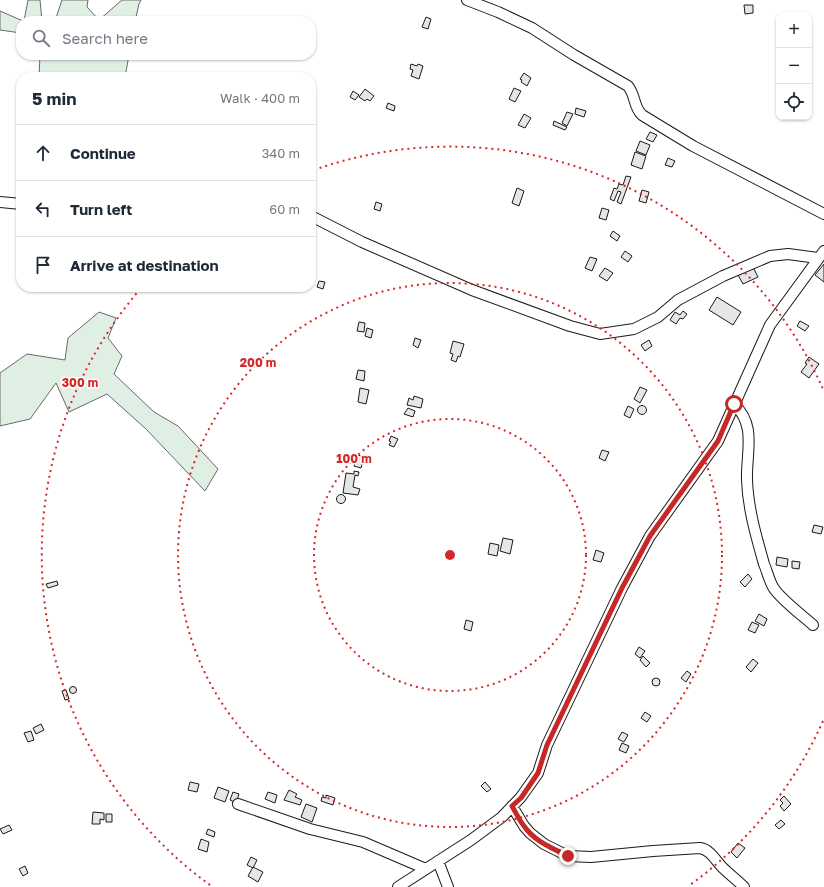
<!DOCTYPE html>
<html lang="en">
<head>
<meta charset="utf-8">
<style>
  :root { --surface:#fff; --page:#f2f2f3; --text:#1f2937; --muted:#747a83; --line:#e0e1e3 }
  body { margin:0; font-family:"Golos Text",sans-serif; background:var(--page); color:var(--text) }
  .controls { position:absolute; right:12px; top:12px; display:grid; overflow:hidden; border-radius:8px; box-shadow:0 1px 3px #0004 }
  .controls button { width:36px; height:36px; display:grid; place-items:center; padding:0; border:0; border-bottom:1px solid var(--line); background:var(--surface); color:var(--text); font:20px sans-serif }
  .stop { position:absolute; width:12px; height:12px; margin:-9px; border:3px solid #c62828; border-radius:50%; background:#fff }
  .stop.end { background:#c62828; border-color:#fff; box-shadow:0 1px 4px #0008 }
  .list { margin:0; padding:0; list-style:none }
  h2 { display:flex; justify-content:space-between; align-items:center; height:52px; margin:0; padding:0 16px; font-size:17px }
  h2 small { font-size:13px; font-weight:400; color:var(--muted) }
  .list li { display:grid; grid-template-columns:26px 1fr auto; gap:12px; align-items:center; box-sizing:border-box; height:56px; padding:0 16px; border-top:1px solid var(--line) }
  .list b { display:block; font-size:15px; white-space:nowrap }
  .list em { font-size:13px; font-style:normal; color:var(--muted) }
  .icon { flex:none; width:22px; height:22px; fill:none; stroke:currentColor; stroke-width:2; stroke-linecap:round; stroke-linejoin:round }
  .map { position:relative; flex:none; width:824px; height:887px; overflow:hidden }
  .search { position:absolute; background:var(--surface); box-shadow:0 1px 3px #0004; left:16px; top:16px; width:300px; height:44px; display:flex; align-items:center; gap:10px; box-sizing:border-box; padding:0 14px; border-radius:16px; color:var(--muted); font-size:15px }
  .panel { position:absolute; background:var(--surface); box-shadow:0 1px 3px #0004; left:16px; top:72px; width:300px; height:220px; border-radius:16px }
  .map>svg:first-child { display:block }
  .green { fill:#e0efe3; stroke:#6a6a6a }
  .building { fill:#e6e6e6; stroke:#1a1a1a }
  .lines { fill:none; stroke-linecap:round; stroke-linejoin:round }
  .minor-casing { stroke:#1a1a1a; stroke-width:12 }
  .minor { stroke:#fff; stroke-width:10 }
  .route { stroke:#c62828; stroke-width:5 }
  .ring { fill:none; stroke:#d62828; stroke-width:2; stroke-dasharray:2 4 }
  .centre { fill:#d62828; stroke:#fff; stroke-width:2 }
  .ring-label { font-size:12px; text-anchor:middle; font-weight:bold; fill:#d62828; stroke:#fff; stroke-width:3; stroke-linejoin:round; paint-order:stroke }
</style>
</head>
<body>
<div class="map">
<svg width="824" height="887" viewBox="0 0 824 887">
  <rect width="100%" height="100%" fill="#fff"/>
  <path class="green" d="M28,0H40L42,21H24Z
    M62,0H88L87,7L99,20L122,0H141L139,4L135,21H55Z
    M0,11L23,21H21V33L0,30Z
    M40,55H129L125,77H39Z
    M99,312L116,318L108,338L122,356L114,374L154,412L178,426L218,469L205,491L146,429L107,394L69,412L56,383L30,419L0,426V373L27,354L65,360L68,338Z"/>
  <path class="building" d="M744,5H753V13L745,14Z
    M426,17L431,19L428,29L422,27Z
    M411,64L417,66L418,64L423,66L419,79L411,76L413,70L410,69Z
    M524,73L531,78L527,86L521,82L522,80L520,79Z
    M514,88L521,91L515,102L509,99Z
    M365,89L374,96L370,101L367,99L365,101L359,97Z
    M353,91L359,95L355,100L350,97Z
    M388,103L395,106L394,111L386,108Z
    M576,108L586,111L584,117L575,114Z
    M567,112L573,114L567,126L562,123Z
    M524,114L531,118L525,128L518,125Z
    M554,121L567,127L565,130L553,125Z
    M650,132L657,135L653,142L646,139Z
    M640,141L650,145L646,155L636,151Z
    M635,152L646,156L642,169L631,165Z
    M668,158L675,161L672,167L665,165Z
    M626,176L631,177L621,204L617,202L621,192L618,191L614,201L610,199L614,188L617,189L619,184L623,185Z
    M517,188L524,191L519,206L512,203Z
    M642,190L649,192L646,203L639,201Z
    M376,202L382,204L380,211L374,209Z
    M602,208L609,210L606,220L599,218Z
    M613,231L620,236L617,241L610,236Z
    M625,251L632,256L628,262L621,257Z
    M590,257L597,259L592,271L585,268Z
    M824,264V282L815,275Z
    M753,267L758,277L743,284L738,275Z
    M605,268L613,273L607,281L599,276Z
    M319,281L325,282L323,289L317,287Z
    M717,297L741,312L733,325L709,310Z
    M683,311L687,314L683,319L680,318L676,324L670,320L675,312L680,315Z
    M800,321L809,326L805,331L797,326Z
    M359,322L365,323L364,332L357,331Z
    M367,328L373,330L371,338L365,336Z
    M415,338L421,340L418,348L413,345Z
    M649,340L652,346L645,351L641,345Z
    M453,341L464,344L460,357L458,356L456,362L451,360L453,354L450,353Z
    M809,357L819,364L809,378L801,372L807,364L805,363Z
    M358,370L365,371L364,381L356,379Z
    M640,387L647,390L640,403L634,399Z
    M360,388L369,390L366,404L358,402Z
    M414,396L423,399L421,408L407,405L409,398L413,400Z
    M637.5 410a4.5 4.5 0 1 1 9 0a4.5 4.5 0 1 1-9 0Z
    M628,406L634,409L630,418L624,415Z
    M408,408L415,411L413,417L404,414Z
    M391,436L398,439L394,447L389,445L391,442L389,441Z
    M602,450L609,452L605,461L599,458Z
    M358,455L364,457L361,468L354,466Z
    M354,471L359,472L358,476L355,475L353,487L360,489L358,495L343,493L346,473L354,474Z
    M336.5 499a4.5 4.5 0 1 1 9 0a4.5 4.5 0 1 1-9 0Z
    M814,525L823,527L821,534L812,532Z
    M503,538L513,540L510,554L500,551Z
    M490,543L499,545L497,556L488,554Z
    M596,550L604,553L601,562L593,560Z
    M777,557L788,559L787,567L776,565Z
    M792,561L800,562L799,569L792,568Z
    M748,574L752,579L745,587L740,582Z
    M57,581L58,585L48,588L46,584Z
    M759,614L767,619L764,626L755,621Z
    M466,620L473,622L471,631L464,629Z
    M752,622L759,625L755,633L748,630Z
    M639,647L645,651L640,658L635,654Z
    M643,656L650,663L646,667L640,660Z
    M753,659L758,663L751,672L746,667Z
    M687,671L691,674L686,682L681,678Z
    M652 682a4 4 0 1 1 8 0a4 4 0 1 1-8 0Z
    M69.5 690a3.5 3.5 0 1 1 7 0a3.5 3.5 0 1 1-7 0Z
    M66,690L69,699L65,700L62,691Z
    M645,712L651,716L647,722L641,718Z
    M41,724L44,730L36,734L33,728Z
    M31,731L34,740L28,742L24,733Z
    M622,732L628,735L624,742L618,739Z
    M622,743L629,746L626,753L619,750Z
    M190,782L199,784L197,792L188,790Z
    M485,782L491,789L487,792L481,786Z
    M218,787L229,791L225,802L214,798Z
    M289,790L297,794L295,797L302,800L300,805L284,800Z
    M233,792L239,794L236,803L230,800Z
    M268,792L277,795L275,803L265,799Z
    M326,795L335,798L333,805L321,801L322,797L326,798Z
    M784,796L791,804L784,811L780,806L783,803L780,800Z
    M306,804L317,808L312,822L301,817Z
    M93,812L104,813V820L100,819V824H92Z
    M106,814H112V822H106Z
    M781,820L785,824L779,829L775,825Z
    M9,825L12,830L3,834L0,829Z
    M208,829L215,832L214,837L206,834Z
    M201,839L209,842L207,852L198,849Z
    M738,843L745,848L737,858L731,852Z
    M251,857L257,860L253,868L247,865Z
    M25,866L28,873L23,876L19,869Z
    M253,867L263,872L258,882L248,876Z"/>
  <g class="lines">
    <defs>
      <path id="minor" d="M467,0L498,12L532,28L574,55L628,86C636,96 633,106 642,115L693,146L824,214
        M0,202L21,204
        M311,216L362,242L472,290L570,326L600,334L634,329L658,317L678,300L723,276L770,256L788,254L818,258
        M734,404C757,426 746,452 747,480C748,508 756,536 764,564C767,571 769,580 773,587C780,599 802,615 813,625
        M238,804L310,829L363,842L426,869
        M512,806L524,826L530,833L544,844L568,856L591,857L653,851L700,848C711,850 715,860 722,867C729,874 737,880 744,887
        M438,861L448,887
        M398,887L471,840L502,817L521,797L538,773L547,745L622,588L650,536L718,441L770,325L824,251"/>
    </defs>
    <use href="#minor" class="minor-casing"/>
    <use href="#minor" class="minor"/>
  </g>
  <g class="lines">
    <path class="route" d="M568,856C552,848 534,841 524,826C519,820 516,813 512,806L521,798L538,773L547,745L622,588L650,536L718,441L734,404"/>
  </g>
  <g class="ring">
    <circle cx="450" cy="555" r="136"/>
    <circle cx="450" cy="555" r="272"/>
    <path d="M823 721A408 408 0 0 1 690 885M210 885A408 408 0 0 1 142 287M314 170A408 408 0 0 1 823 389"/>
  </g>
  <circle cx="450" cy="555" r="6" class="centre"/>
  <g class="ring-label">
    <text x="258" y="367">200 m</text>
    <text x="80" y="387">300 m</text>
    <text x="354" y="463">100 m</text>
  </g>
</svg>
<div class="controls">
<button>+</button>
<button>−</button>
<button><svg class="icon" aria-label="locate" viewBox="0 0 24 24"><circle cx="12" cy="12" r="6"/><path d="M12 2v4M12 18v4M2 12h4M18 12h4"/></svg></button>
</div>
<div class="stop" style="left:734px;top:404px"></div>
<div class="stop end" style="left:568px;top:856px"></div>
<div class="search"><svg class="icon" aria-label="search" viewBox="0 0 24 24"><circle cx="10" cy="10" r="6"/><path d="M15 15l6 6"/></svg>Search here</div>
<section class="panel">
<h2>5 min<small>Walk · 400 m</small></h2>
<ul class="list">
<li><svg class="icon" aria-label="ahead" viewBox="0 0 24 24"><path d="M12 20V5M6 11l6-6 6 6"/></svg><div><b>Continue</b></div><em>340 m</em></li>
<li><svg class="icon" aria-label="left" viewBox="0 0 24 24"><path d="M17 20v-9H6M10 6l-5 5 5 5"/></svg><div><b>Turn left</b></div><em>60 m</em></li>
<li><svg class="icon" aria-label="arrive" viewBox="0 0 24 24"><path d="M6 21V4h12l-3 4 3 4H6"/></svg><div><b>Arrive at destination</b></div></li>
</ul>
</section>
</div>
</body>
</html>
